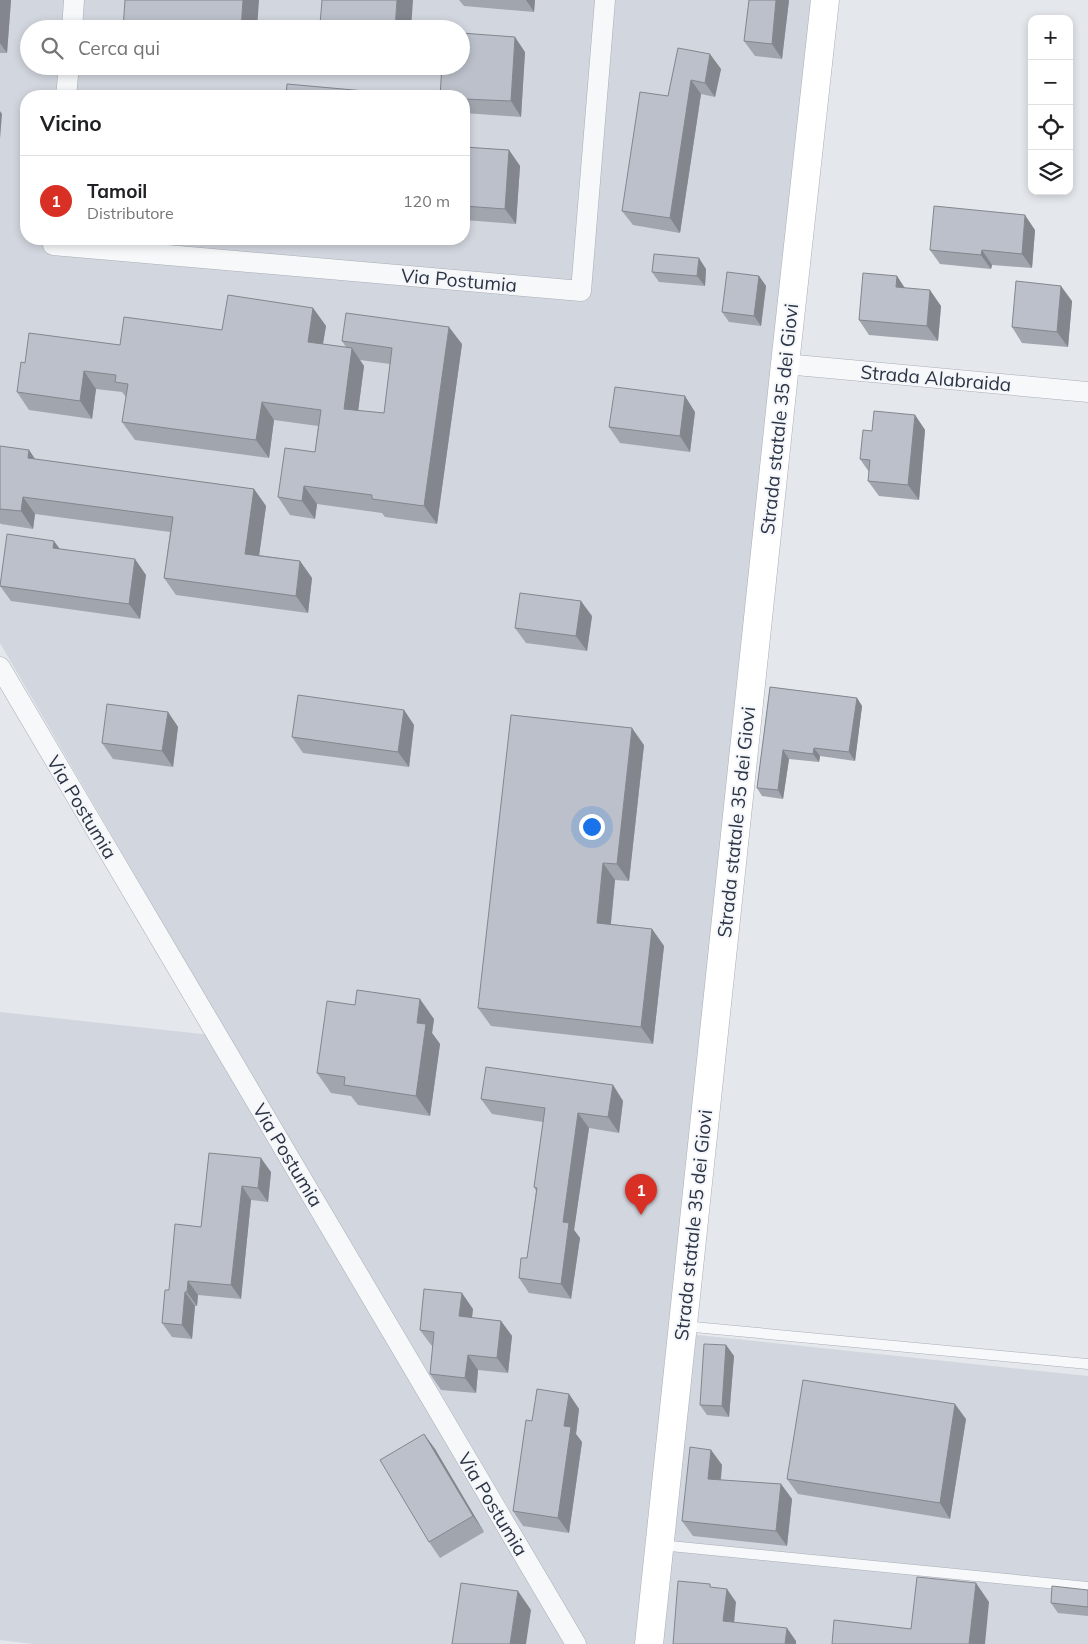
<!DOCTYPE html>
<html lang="it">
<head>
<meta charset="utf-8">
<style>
  :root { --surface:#fff; --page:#f2f2f2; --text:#202124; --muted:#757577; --line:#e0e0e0; --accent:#d93025 }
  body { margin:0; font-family:Mulish,sans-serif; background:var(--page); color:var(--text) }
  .controls { position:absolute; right:15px; top:15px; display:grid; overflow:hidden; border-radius:10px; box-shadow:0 2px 8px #0003 }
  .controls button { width:45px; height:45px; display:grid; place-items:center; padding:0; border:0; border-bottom:1px solid var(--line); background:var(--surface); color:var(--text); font:25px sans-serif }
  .you { position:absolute; left:591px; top:826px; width:18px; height:18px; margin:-12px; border:4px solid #fff; border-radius:50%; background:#1a73e8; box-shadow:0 0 0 8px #1a73e833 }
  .badge { display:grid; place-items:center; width:32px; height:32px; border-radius:50%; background:var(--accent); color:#fff; font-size:16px; font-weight:700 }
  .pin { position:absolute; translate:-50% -41px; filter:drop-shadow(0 1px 2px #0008) }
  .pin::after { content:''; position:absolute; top:26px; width:18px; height:15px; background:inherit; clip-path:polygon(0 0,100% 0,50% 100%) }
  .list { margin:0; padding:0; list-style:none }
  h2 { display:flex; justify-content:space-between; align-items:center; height:65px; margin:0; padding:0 20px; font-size:21px }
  h2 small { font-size:16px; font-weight:400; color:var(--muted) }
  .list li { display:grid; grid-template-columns:32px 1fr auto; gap:15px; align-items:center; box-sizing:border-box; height:90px; padding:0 20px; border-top:1px solid var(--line) }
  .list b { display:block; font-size:19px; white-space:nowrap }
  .list p { margin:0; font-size:16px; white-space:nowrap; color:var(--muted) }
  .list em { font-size:16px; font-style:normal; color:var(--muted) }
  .icon { flex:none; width:28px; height:28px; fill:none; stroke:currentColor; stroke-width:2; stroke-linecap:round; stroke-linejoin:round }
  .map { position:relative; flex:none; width:1088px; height:1644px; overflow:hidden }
  .search { position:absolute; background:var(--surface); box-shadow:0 2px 8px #0003; left:20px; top:20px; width:450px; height:55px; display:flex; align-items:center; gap:12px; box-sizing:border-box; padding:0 18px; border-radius:28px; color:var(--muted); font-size:19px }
  .panel { position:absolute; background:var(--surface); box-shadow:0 2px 8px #0003; left:20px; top:90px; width:450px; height:155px; border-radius:20px }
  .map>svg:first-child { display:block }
  .built { fill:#d2d6de; fill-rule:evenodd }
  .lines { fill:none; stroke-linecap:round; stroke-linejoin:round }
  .lane-casing { stroke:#a9aeb7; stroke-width:11 }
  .street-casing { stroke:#a9aeb7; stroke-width:21 }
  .secondary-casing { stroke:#a9aeb7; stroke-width:29 }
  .lane { stroke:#f7f8fa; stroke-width:10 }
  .street { stroke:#f7f8fa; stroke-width:20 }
  .secondary { stroke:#fff; stroke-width:28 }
  .wall { fill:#a1a5ae; fill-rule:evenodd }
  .shaded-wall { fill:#83868d }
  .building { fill:#bbc0ca; stroke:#83868d }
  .labels { text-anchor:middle; stroke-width:4; stroke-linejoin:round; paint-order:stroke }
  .street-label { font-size:19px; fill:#2b3445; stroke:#f4f6f9 }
</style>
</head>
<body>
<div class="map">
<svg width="1088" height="1644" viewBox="0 0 1088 1644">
  <rect width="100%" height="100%" fill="#e4e7ec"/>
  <path class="built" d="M0,0H814L670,1332L1088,1376V1644H33L0,1640V1012L229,1037L0,643ZM29,29H461V66H29ZM26,96H464V239H26Z"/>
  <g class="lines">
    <defs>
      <path id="lane" d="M683,1326L1088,1364
        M660,1545L1088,1587"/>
      <path id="street" d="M72,29L74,0
        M66,96L69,66
        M54,239L53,245L581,291L605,0
        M785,364L1088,392
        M0,667L576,1644"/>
      <path id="secondary" d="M649,1644L785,364L825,0"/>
    </defs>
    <use href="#lane" class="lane-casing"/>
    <use href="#street" class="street-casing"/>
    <use href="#secondary" class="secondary-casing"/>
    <use href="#lane" class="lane"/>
    <use href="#street" class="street"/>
    <use href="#secondary" class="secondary"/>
  </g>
  <path class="wall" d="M0,0H11L7,53H0Z
    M459,0H535L534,12L464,6Z
    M749,0H789L782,59L755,56L744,41Z
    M320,24L411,29H323Z
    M678,48L721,69L715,97L701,94L680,233L633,225L622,211L668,96Z
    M525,52L521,117L464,113V96Z
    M464,147L509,150L520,166L516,224L464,220Z
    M1035,230L1032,268L992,265L991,269L940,264L930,250Z
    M706,269L705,286L659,282L652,272Z
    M759,276L766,286L761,326L729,322L722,312Z
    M897,276L905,288L941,306L938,341L869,335L859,320Z
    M1072,301L1068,347L1022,343L1012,327Z
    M313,308L326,326L323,344L346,347L342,341L462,344L437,524L385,517L382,513L317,504L315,519L290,515L278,497L315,452L318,426L274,420L269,458L135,440L122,422L126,397L122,392L96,389L92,419L29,410L17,392L25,363L120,345L222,330ZM360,360L390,364L384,413L358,411L364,366Z
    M695,412L690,452L620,443L609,427Z
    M915,415L925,430L919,500L879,496L868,481L869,472L860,459Z
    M0,446L29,450L35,459L254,489L266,506L259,555L300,561L312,578L308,613L176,595L164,578L170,532L35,514L33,529L1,524L0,523Z
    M60,549L146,575L140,619L11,601L0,586Z
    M592,616L587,651L526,643L515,628Z
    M770,687L857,698L862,706L855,761L820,756L819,762L789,759L783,799L762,796L757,788Z
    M404,710L414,725L409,767L303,753L292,737Z
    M168,712L178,727L173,767L113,759L102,743Z
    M644,745L629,881L615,880L611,924L652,929L664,946L653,1044L491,1026L478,1008Z
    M434,1019L432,1033L440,1044L430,1116L358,1105L351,1096L331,1093L317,1073Z
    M613,1085L623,1101L619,1133L589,1128L574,1230L580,1238L571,1299L529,1293L519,1278L527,1258L536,1191L534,1187L543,1122L492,1114L481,1099Z
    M209,1153L271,1172L268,1202L251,1200L241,1299L198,1295L197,1306H195L192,1339L172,1337L162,1323L169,1290L201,1227Z
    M473,1309L472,1318L501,1321L512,1336L508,1373L478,1370L476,1393L441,1390L430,1374L433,1346L431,1345L420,1330Z
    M726,1345L734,1356L729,1417L707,1415L700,1405Z
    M569,1394L579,1409L576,1434L582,1442L569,1533L523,1526L513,1511L532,1421Z
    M966,1419L950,1519L798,1494L787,1479Z
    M424,1434L435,1449L484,1532L440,1558L429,1542Z
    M711,1450L722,1465L721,1480L781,1484L792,1499L787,1546L693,1536L682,1521Z
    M1088,1590V1616L1058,1613L1051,1603Z"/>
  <path class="shaded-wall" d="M0,0H11L7,53L0,43Z
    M243,0H259L257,29H241Z
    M397,0H413L411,29H395Z
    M526,0H535L534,12Z
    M776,0H789L782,59L772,44Z
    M515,37L525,52L521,117L511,101Z
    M710,54L721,69L715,97L705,83Z
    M691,80L701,94L680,233L670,218Z
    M0,111L2,114L0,139Z
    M509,150L520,166L516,224L505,209Z
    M1025,215L1035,230L1032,268L1022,254Z
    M982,250L992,265L991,269L981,255Z
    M699,258L706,269L705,286L697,276Z
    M759,276L766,286L761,326L754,316Z
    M897,276L907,292L896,287Z
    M1061,286L1072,301L1068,347L1057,332Z
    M930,290L941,306L938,341L927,326Z
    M313,308L326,326L320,360L308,342Z
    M449,327L462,344L437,524L424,506Z
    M352,348L364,366L356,427L344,409Z
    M84,371L96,389L92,419L80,401Z
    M685,396L695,412L690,452L680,436Z
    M262,402L274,420L269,458L256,440Z
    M915,415L925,430L919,500L908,485Z
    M29,450L41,468L28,458Z
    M304,486L317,504L315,519L302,501Z
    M254,489L266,506L257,571L245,554Z
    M23,497L35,514L33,529L21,511Z
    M54,541L65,556L53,548Z
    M135,559L146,575L140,619L129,604Z
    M300,561L312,578L308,613L296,596Z
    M581,601L592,616L587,651L576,636Z
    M857,698L862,706L855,761L849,752Z
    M404,710L414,725L409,767L398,752Z
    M168,712L178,727L173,767L162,751Z
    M632,728L644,745L629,881L617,864Z
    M814,748L820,756L819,762L813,754Z
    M783,750L789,759L783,799L778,790Z
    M603,863L615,880L609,940L597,923Z
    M652,929L664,946L653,1044L641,1027Z
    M420,999L434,1019L432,1033L440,1044L430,1116L416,1096L417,1023Z
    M613,1085L623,1101L619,1133L608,1117Z
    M578,1113L589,1128L574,1230L580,1238L571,1299L561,1284L563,1222Z
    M261,1158L271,1172L268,1202L258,1188Z
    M242,1186L251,1200L241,1299L231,1285Z
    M188,1281L198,1295L197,1306L187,1292Z
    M185,1292L195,1306L192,1339L182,1325Z
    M462,1293L473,1309L470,1332L459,1316Z
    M501,1321L512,1336L508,1373L497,1358Z
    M726,1345L734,1356L729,1417L722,1406Z
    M468,1355L478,1370L476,1393L465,1378Z
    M569,1394L579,1409L576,1434L582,1442L569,1533L558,1518L564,1426Z
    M955,1404L966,1419L950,1519L940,1503Z
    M424,1434L435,1449L484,1532L473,1516Z
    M711,1450L722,1465L719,1494L708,1479Z
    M781,1484L792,1499L787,1546L776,1531Z
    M976,1583L989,1602L985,1644H969Z
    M727,1589L736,1602L733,1635L723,1621Z
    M518,1591L531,1610L526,1644H510Z
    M787,1628L796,1641V1644H785Z"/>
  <path class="building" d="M125,0H243L241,29H123Z
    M322,0H397L395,29H379L320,24Z
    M749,0H776L772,44L744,41Z
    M461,33L515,37L511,101L464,99V96H440L442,66H461Z
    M678,48L710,54L705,83L691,80L670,218L622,211L640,92L668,96Z
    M287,84L387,93V96H286Z
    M464,147L509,150L505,209L464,206Z
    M934,206L1025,215L1022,254L982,250L981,255L930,250Z
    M654,254L699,258L697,276L652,272Z
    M727,272L759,276L754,316L722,312Z
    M863,273L897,276L896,287L930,290L927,326L859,320Z
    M1016,281L1061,286L1057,332L1012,327Z
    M228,295L313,308L308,342L352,348L344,409L384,413L392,348L342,341L346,313L449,327L424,506L372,499V495L304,486L302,501L278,497L285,448L315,452L321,410L262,402L256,440L122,422L128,384L115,382L116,375L84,371L80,401L17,392L21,362L25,363L29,333L120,345L124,317L222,330Z
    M615,387L685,396L680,436L609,427Z
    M874,411L915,415L908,485L868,481L870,460L860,459L863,430L872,431Z
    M0,446L29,450L28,458L254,489L245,554L300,561L296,596L164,578L173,517L23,497L21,511L0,509Z
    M7,534L54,541L53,548L135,559L129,604L0,586Z
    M520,593L581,601L576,636L515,628Z
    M770,687L857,698L849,752L814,748L813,754L783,750L778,790L757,788Z
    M298,695L404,710L398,752L292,737Z
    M107,704L168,712L162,751L102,743Z
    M511,715L632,728L617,864L603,863L597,923L652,929L641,1027L478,1008Z
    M357,990L420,999L417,1023L426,1024L416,1096L344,1085L345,1077L317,1073L327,1001L355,1005Z
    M486,1067L613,1085L608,1117L578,1113L563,1222L569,1223L561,1284L519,1278L521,1258H527L537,1188L534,1187L545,1108L481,1099Z
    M209,1153L261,1158L258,1188L242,1186L231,1285L188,1281L187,1292H185L182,1325L162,1323L165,1290H169L175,1224L201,1227Z
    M424,1289L462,1293L459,1316L501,1321L497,1358L468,1355L465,1378L430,1374L434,1332L420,1330Z
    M704,1344L726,1345L722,1406L700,1405Z
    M803,1380L955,1404L940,1503L787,1479Z
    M537,1389L569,1394L564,1426L571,1427L558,1518L513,1511L526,1420L532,1421Z
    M424,1434L473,1516L429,1542L380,1460Z
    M690,1447L711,1450L708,1479L781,1484L776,1531L682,1521Z
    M917,1577L976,1583L969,1644H832L834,1620L911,1629Z
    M678,1581L710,1584V1587L727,1589L723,1621L787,1628L785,1644H673Z
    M461,1583L518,1591L510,1644H452Z
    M1052,1586L1088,1590V1607L1051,1603Z"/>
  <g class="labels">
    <g class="street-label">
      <text transform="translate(459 280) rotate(5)" y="7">Via Postumia</text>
      <text transform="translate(936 378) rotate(5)" y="7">Strada Alabraida</text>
      <text transform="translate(779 419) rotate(-84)" y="7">Strada statale 35 dei Giovi</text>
      <text transform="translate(82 807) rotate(59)" y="7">Via Postumia</text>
      <text transform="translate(736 822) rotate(-84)" y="7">Strada statale 35 dei Giovi</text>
      <text transform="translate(288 1155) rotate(59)" y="7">Via Postumia</text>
      <text transform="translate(693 1225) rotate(-84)" y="7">Strada statale 35 dei Giovi</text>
      <text transform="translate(493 1504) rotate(59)" y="7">Via Postumia</text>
    </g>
  </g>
</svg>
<div class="controls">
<button>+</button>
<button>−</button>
<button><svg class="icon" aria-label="locate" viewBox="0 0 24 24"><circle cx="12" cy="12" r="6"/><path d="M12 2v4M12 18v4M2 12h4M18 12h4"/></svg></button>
<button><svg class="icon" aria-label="layers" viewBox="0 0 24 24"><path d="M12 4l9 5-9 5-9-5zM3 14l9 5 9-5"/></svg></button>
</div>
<div class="you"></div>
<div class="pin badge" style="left:641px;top:1215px">1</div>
<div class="search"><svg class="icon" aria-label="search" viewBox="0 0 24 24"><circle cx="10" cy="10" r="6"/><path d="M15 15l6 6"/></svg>Cerca qui</div>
<section class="panel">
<h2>Vicino<small></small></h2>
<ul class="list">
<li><span class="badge">1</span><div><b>Tamoil</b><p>Distributore</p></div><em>120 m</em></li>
</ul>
</section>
</div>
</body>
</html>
